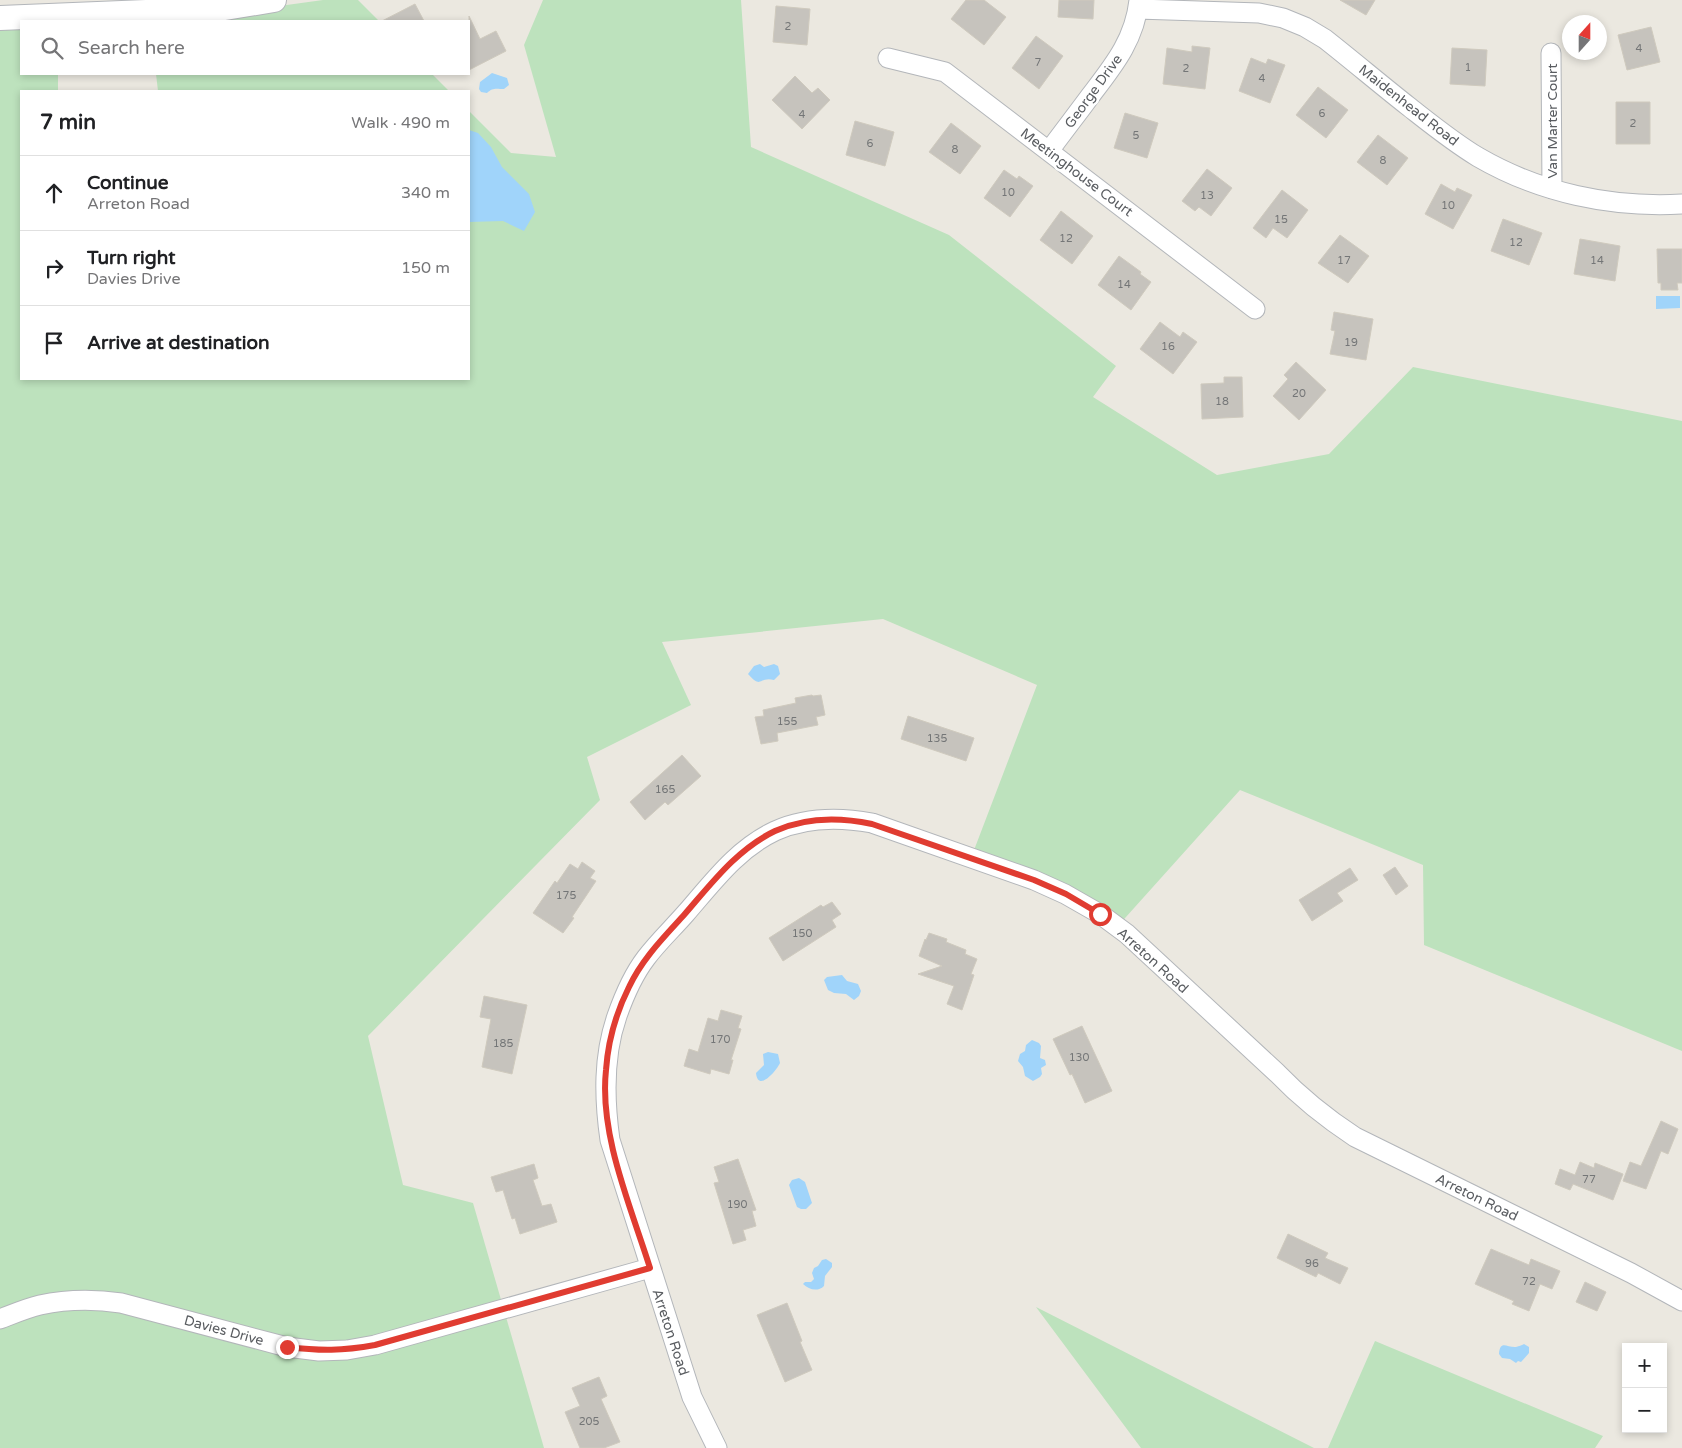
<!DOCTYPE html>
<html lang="en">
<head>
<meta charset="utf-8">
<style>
  :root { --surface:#fff; --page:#f2f2f2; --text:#202124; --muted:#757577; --line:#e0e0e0 }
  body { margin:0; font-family:"Varela Round",sans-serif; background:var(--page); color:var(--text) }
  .controls { position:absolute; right:15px; bottom:15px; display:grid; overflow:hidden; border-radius:0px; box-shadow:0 2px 8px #0003 }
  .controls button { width:45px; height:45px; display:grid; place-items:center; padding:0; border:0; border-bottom:1px solid var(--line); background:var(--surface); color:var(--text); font:25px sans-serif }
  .compass { position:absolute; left:1562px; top:15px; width:45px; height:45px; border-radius:50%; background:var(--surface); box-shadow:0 2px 8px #0003; rotate:21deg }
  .stop { position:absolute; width:15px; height:15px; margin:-11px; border:4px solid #e03c31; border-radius:50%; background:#fff }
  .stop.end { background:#e03c31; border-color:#fff; box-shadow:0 1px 5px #0008 }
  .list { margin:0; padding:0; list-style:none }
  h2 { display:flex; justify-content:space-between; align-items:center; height:65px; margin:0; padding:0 20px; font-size:21px }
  h2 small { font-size:16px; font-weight:400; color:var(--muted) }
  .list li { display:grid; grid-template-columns:32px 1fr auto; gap:15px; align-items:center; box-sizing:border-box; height:75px; padding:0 20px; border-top:1px solid var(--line) }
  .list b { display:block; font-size:19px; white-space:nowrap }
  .list p { margin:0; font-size:16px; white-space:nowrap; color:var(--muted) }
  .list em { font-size:16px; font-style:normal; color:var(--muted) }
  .icon { flex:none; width:28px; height:28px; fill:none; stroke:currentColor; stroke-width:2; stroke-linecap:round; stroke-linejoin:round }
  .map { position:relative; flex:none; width:1682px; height:1448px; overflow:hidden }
  .search { position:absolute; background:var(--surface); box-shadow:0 2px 8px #0003; left:20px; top:20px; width:450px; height:55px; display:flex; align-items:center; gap:12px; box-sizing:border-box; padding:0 18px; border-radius:0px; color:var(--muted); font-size:19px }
  .panel { position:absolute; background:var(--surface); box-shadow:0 2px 8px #0003; left:20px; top:90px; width:450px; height:290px; border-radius:0px }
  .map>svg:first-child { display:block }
  .green { fill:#bde2bd }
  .water { fill:#a0d4fa }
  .building { fill:#c6c3bd; stroke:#cfcabe }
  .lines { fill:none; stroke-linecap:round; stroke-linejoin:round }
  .minor-casing { stroke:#b3b6ba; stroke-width:21 }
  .tertiary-casing { stroke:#b3b6ba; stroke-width:26 }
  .minor { stroke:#fff; stroke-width:19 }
  .tertiary { stroke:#fff; stroke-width:24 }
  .route { stroke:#e03c31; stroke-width:6 }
  .labels { text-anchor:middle; stroke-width:5; stroke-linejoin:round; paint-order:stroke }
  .number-label { font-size:11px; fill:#747677 }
  .street-label { font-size:14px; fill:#595c60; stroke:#fff }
</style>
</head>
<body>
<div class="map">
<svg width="1682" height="1448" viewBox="0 0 1682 1448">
  <rect width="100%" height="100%" fill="#ebe8e0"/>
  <path class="green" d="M323,0H358L379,21H172Z
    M543,0H741L751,147L949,235L1116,366L1093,397L1217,475L1329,454L1413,367L1682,421V1051L1424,945L1423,865L1240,790L1117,927L971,858L1037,685L883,619L662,642L691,705L587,757L600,800L368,1036L403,1185L473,1203L544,1448H0V24L21,26V74H58V91H21V379H469V111L511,153L556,157L524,45Z
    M156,74H432L449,91H158Z
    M1036,1307L1314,1448H1141Z
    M1375,1341L1603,1436L1595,1448H1328Z"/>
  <path class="water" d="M492,73L507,78L509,85L504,89C497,89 493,87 487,93L481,92L479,89L480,82Z
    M469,130L478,133L491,147L502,167L529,194L535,212L524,231L503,221L469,222Z
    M1680,296V308L1656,309V296Z
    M760,664L764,667L774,664L778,666L780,674L774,680C759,676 762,690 748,674L754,666Z
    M842,975L847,981L858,984L861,991L859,996L854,1000L846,994L834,993L828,990L824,980L827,977Z
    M1032,1040L1039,1043L1041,1046L1040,1058L1045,1060L1046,1065L1041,1068L1042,1074L1040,1077L1033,1081L1025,1076L1023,1067L1018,1061L1020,1054L1025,1051L1026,1045Z
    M768,1052L778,1054L780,1063C777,1070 758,1093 756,1073L764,1065L763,1054Z
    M799,1178L805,1182L812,1203L806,1209H801L797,1207L789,1185L792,1180Z
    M826,1259L832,1263V1267L825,1276L824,1286C818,1292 809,1290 803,1284L805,1282H811L814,1279L812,1273L814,1268L818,1266L822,1260Z
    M1524,1344L1529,1347V1353L1521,1362L1518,1361L1516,1363L1510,1359L1502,1358L1499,1354C1500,1340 1506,1347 1515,1347C1517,1347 1522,1345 1524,1344Z"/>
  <path class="building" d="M966,0H984L1006,17L984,45L951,19Z
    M1059,0H1094L1093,19L1058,17Z
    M1340,0H1375L1366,15Z
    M415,4L424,21H382Z
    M776,6L810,9L807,45L773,42Z
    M469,16L480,39L496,31L506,51L469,70Z
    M1651,27L1660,62L1627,70L1618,35Z
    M1036,36L1063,56L1039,89L1012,68Z
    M1192,46L1210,48L1205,89L1163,84L1167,48L1192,52Z
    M1452,48L1487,50L1485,86L1450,84Z
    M1251,58L1266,64L1268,59L1285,65L1270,103L1239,91Z
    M795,76L812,93L818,88L830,100L802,129L772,100Z
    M1318,87L1348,110L1326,138L1296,115Z
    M1616,102H1650V144H1616Z
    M1125,113L1158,123L1147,158L1114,148Z
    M855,121L894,132L885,166L846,155Z
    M951,123L981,146L960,174L929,152Z
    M1378,135L1408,158L1387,185L1357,162Z
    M1207,169L1232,188L1211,216L1199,207L1195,211L1182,201Z
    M1004,170L1017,179L1019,176L1033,186L1010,217L984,198Z
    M1441,184L1455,192L1457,188L1472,195L1453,229L1425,214Z
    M1282,190L1308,210L1287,238L1273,228L1266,238L1253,228Z
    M1061,211L1093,236L1072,264L1040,240Z
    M1503,219L1542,233L1529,265L1491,251Z
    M1340,235L1369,256L1348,283L1318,263Z
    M1580,239L1620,246L1615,281L1574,274Z
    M1657,249H1682V283H1677L1678,290H1661V283H1658Z
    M1119,256L1141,272L1140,274L1151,282L1131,310L1098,285Z
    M1334,312L1373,319L1366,360L1330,354L1335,331L1331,330Z
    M1160,322L1180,337L1183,332L1197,342L1173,374L1140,349Z
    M1296,362L1326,390L1299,420L1273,396L1288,379L1284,375Z
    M1224,377H1242L1243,417L1202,419L1201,384L1224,383Z
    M812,695L813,696L821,695L825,715L816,717L818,725L777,733L778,741L761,744L755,717L764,716L763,710L796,703L795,698Z
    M908,716L974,738L966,761L901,739Z
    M682,755L701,776L668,805L665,802L645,820L630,802Z
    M582,862L595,871L590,878L596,881L572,917L574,918L563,933L533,913L555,881L557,883L570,864L578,869Z
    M1395,867L1408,886L1396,895L1383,875Z
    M1350,868L1358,880L1337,893L1343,901L1312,921L1299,900Z
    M832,902L841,914L832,920L836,927L783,961L769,938L821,905L823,907Z
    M929,933L947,939L946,942L966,950L965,954L977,959L971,974L974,975L962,1010L947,1004L954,986L918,974L942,966L919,956L925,939L926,940Z
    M484,996L527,1005L512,1074L482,1067L491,1019L480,1017Z
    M721,1010L742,1016L738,1028L741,1029L731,1060H733L729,1074L711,1069L710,1074L684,1066L689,1049L698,1052L708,1018L718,1021Z
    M1082,1026L1112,1091L1085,1103L1072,1074L1070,1075L1053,1039Z
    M1661,1121L1678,1129L1668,1154L1661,1151L1646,1189L1623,1181L1630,1162L1641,1166Z
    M738,1159L756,1210L752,1211L756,1226L743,1230L746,1240L733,1244L714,1183L719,1182L714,1167Z
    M1580,1162L1594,1168L1595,1163L1623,1174L1613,1200L1573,1184L1570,1190L1555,1184L1560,1169L1575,1175Z
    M534,1164L538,1178L533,1180L542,1206L551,1204L557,1222L520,1234L515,1218L512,1219L503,1190L496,1192L491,1177Z
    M1288,1234L1328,1253L1325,1258L1348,1268L1340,1284L1318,1273L1316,1277L1277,1258Z
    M1491,1249L1529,1265L1531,1259L1560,1271L1552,1289L1540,1284L1529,1311L1512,1304L1514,1301L1475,1284Z
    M1585,1282L1606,1292L1597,1311L1576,1302Z
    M787,1303L802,1341L800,1342L812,1370L785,1382L757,1315Z
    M599,1377L607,1396L601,1399L620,1442L604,1448H580L565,1412L580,1406L572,1388Z"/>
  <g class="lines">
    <defs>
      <path id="minor" d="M1138,9L1259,13L1283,18L1305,27L1325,39C1353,61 1380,84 1408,106C1431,124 1453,142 1478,157C1540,193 1611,208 1682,204
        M1551,53L1552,189
        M888,58L945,72L1255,309
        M1049,151C1063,132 1077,114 1091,95C1114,65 1135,39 1139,0
        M0,1319C13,1314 27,1308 40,1305C68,1299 94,1299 121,1303L287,1347L319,1351L347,1350L375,1345L650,1268
        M717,1448L692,1397L610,1140C604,1098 603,1056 617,1016C624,996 633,975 646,958C658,942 673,928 686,913C713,882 737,849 775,831C806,817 839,817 872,823L1034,880L1065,894L1100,914L1127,934L1277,1073C1301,1098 1326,1118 1355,1137L1631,1273L1682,1301"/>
      <path id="tertiary" d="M0,18L219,9L274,0"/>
    </defs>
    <use href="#minor" class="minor-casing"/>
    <use href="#tertiary" class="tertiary-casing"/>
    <use href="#minor" class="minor"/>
    <use href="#tertiary" class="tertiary"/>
  </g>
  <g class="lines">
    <path class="route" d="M287,1347C321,1351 342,1351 375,1345L650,1268C631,1207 599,1135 606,1070C608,1041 616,1013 629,987C642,959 664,937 684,915C711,884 737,849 775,831C806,817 839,817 872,824L1034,880L1066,894L1100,914"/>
  </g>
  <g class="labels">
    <g class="number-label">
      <text x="788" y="30">2</text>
      <text x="1639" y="52">4</text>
      <text x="1038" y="66">7</text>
      <text x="1468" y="71">1</text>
      <text x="1186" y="72">2</text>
      <text x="1262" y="82">4</text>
      <text x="1322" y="117">6</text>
      <text x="802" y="118">4</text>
      <text x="1633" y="127">2</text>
      <text x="1136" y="139">5</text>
      <text x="870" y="147">6</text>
      <text x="955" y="153">8</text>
      <text x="1383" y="164">8</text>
      <text x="1008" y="196">10</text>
      <text x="1207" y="199">13</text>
      <text x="1448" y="209">10</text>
      <text x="1281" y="223">15</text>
      <text x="1066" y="242">12</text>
      <text x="1516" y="246">12</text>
      <text x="1344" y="264">17</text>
      <text x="1597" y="264">14</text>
      <text x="1124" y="288">14</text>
      <text x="1351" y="346">19</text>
      <text x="1168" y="350">16</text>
      <text x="1299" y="397">20</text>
      <text x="1222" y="405">18</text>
      <text x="787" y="725">155</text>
      <text x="937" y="742">135</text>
      <text x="665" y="793">165</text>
      <text x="566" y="899">175</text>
      <text x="802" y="937">150</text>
      <text x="720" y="1043">170</text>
      <text x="503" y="1047">185</text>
      <text x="1079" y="1061">130</text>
      <text x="1589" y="1183">77</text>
      <text x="737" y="1208">190</text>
      <text x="1312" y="1267">96</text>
      <text x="1529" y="1285">72</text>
      <text x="589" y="1425">205</text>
    </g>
    <g class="street-label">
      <text transform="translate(1093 91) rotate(-54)" y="5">George Drive</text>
      <text transform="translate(1409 105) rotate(38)" y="5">Maidenhead Road</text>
      <text transform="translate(1552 121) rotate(-90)" y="5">Van Marter Court</text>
      <text transform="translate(1077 172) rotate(37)" y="5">Meetinghouse Court</text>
      <text transform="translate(1153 960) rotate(42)" y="5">Arreton Road</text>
      <text transform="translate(1477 1197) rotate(26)" y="5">Arreton Road</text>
      <text transform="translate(224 1330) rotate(15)" y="5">Davies Drive</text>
      <text transform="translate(671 1332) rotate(72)" y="5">Arreton Road</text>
    </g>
  </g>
</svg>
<div class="controls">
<button>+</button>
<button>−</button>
</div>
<svg class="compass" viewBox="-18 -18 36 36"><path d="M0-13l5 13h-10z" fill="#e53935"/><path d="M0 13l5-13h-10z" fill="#757577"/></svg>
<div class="stop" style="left:1100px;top:914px"></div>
<div class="stop end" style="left:287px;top:1347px"></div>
<div class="search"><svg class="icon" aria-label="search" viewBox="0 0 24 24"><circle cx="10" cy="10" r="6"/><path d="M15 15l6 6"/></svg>Search here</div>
<section class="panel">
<h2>7 min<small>Walk · 490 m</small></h2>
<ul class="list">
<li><svg class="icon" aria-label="ahead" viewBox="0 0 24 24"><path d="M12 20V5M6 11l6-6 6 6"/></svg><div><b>Continue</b><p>Arreton Road</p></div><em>340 m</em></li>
<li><svg class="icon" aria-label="right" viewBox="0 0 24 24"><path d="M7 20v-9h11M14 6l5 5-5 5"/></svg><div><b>Turn right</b><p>Davies Drive</p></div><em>150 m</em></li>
<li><svg class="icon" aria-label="arrive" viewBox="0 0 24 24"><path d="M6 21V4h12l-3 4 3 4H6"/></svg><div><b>Arrive at destination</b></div></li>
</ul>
</section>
</div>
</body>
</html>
